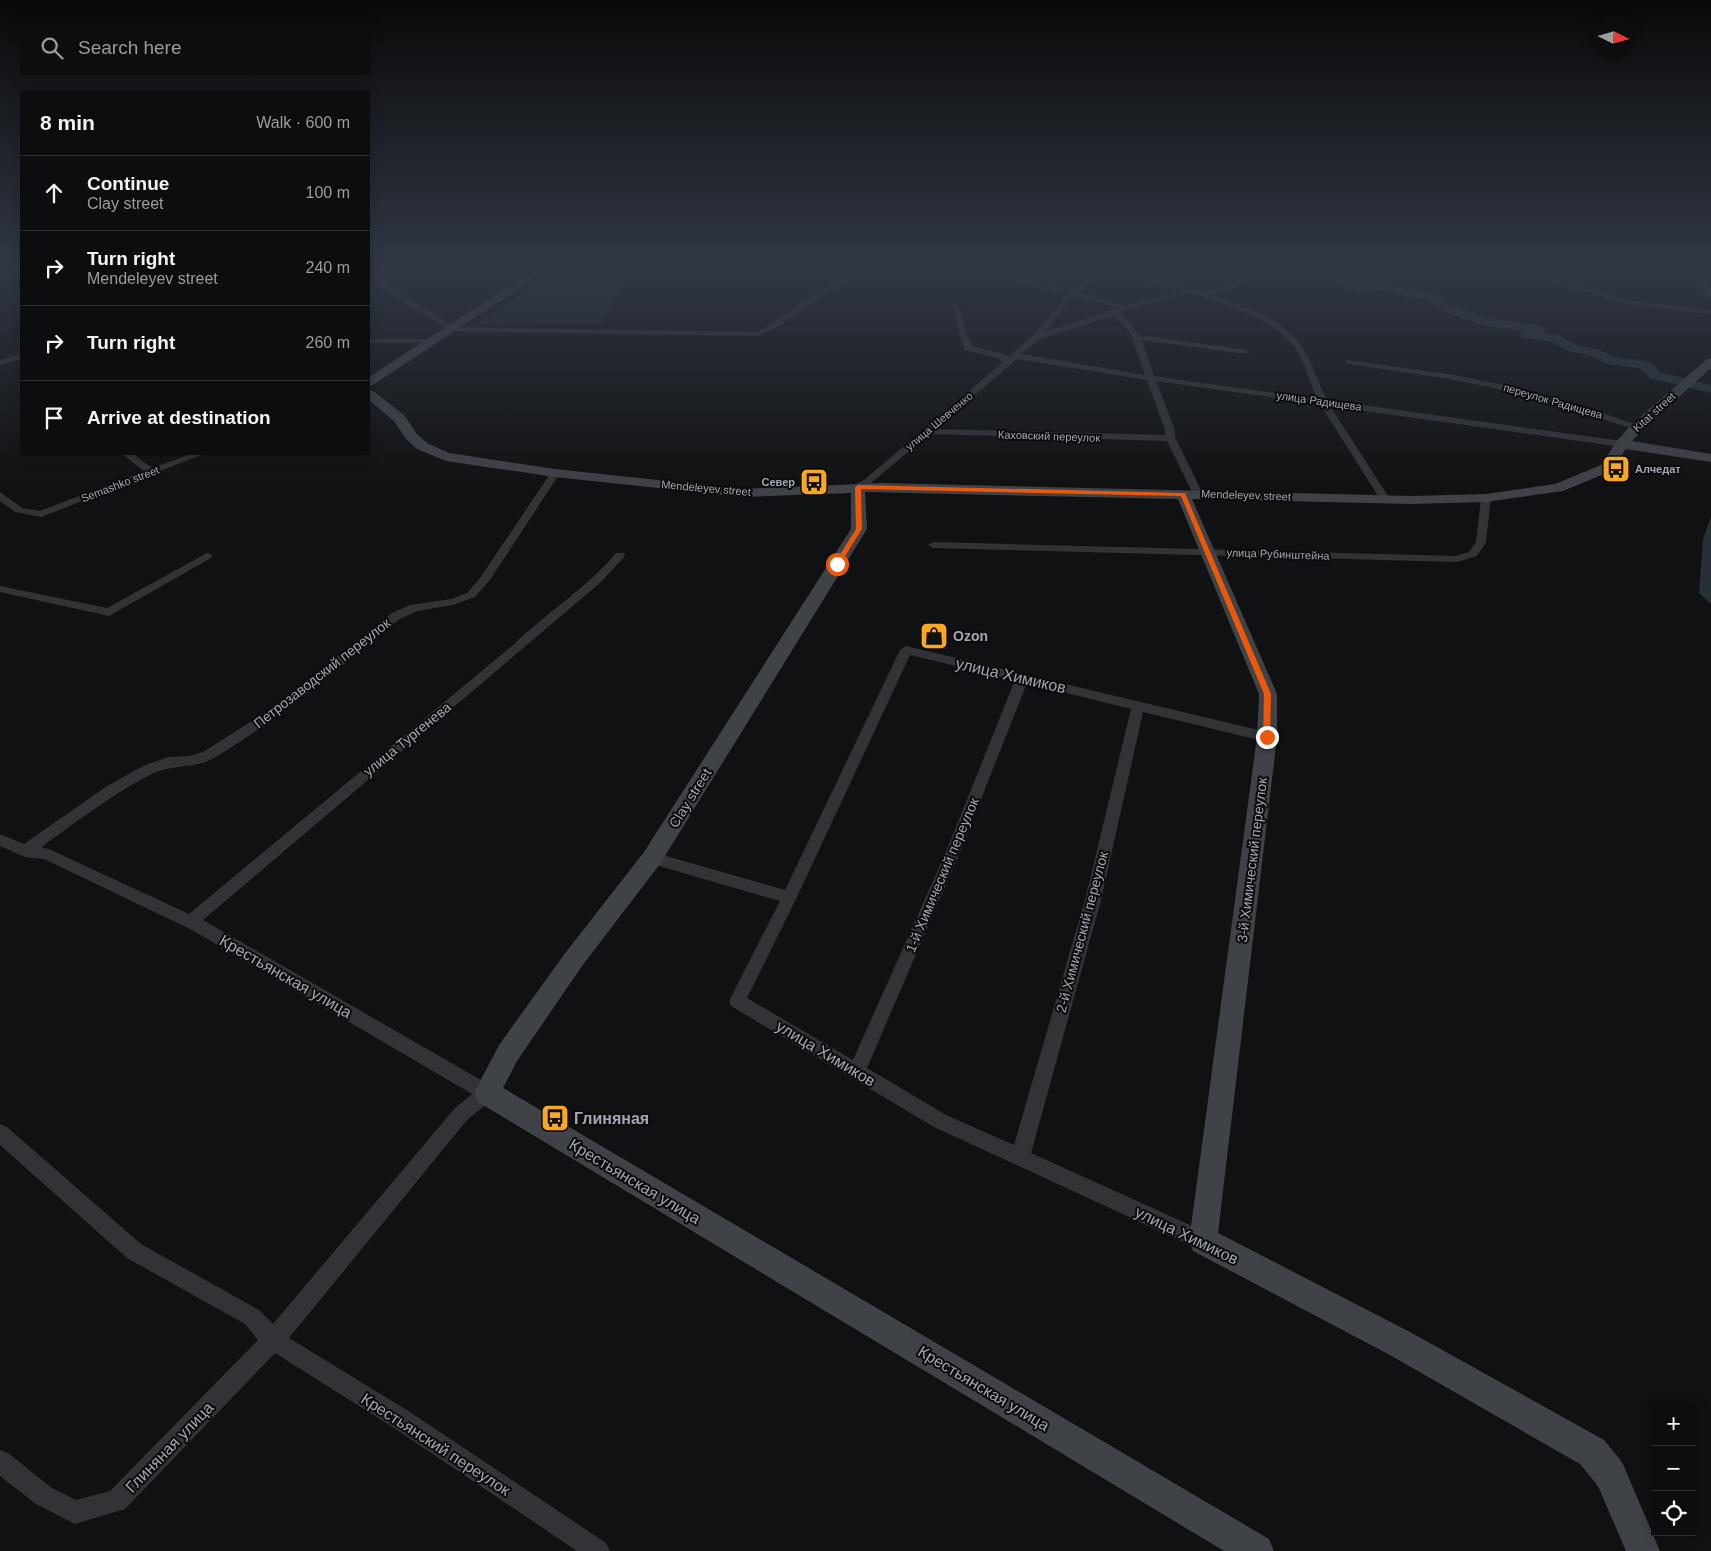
<!DOCTYPE html>
<html lang="en">
<head>
<meta charset="utf-8">
<style>
  :root { --surface:#0c0d0e; --page:#1a1b1c; --text:#f1f3f6; --muted:#9a9c9e; --line:#2c2d2e }
  body { margin:0; font-family:Helvetica,sans-serif; background:var(--page); color:var(--text) }
  .controls { position:absolute; right:15px; bottom:15px; display:grid; overflow:hidden; border-radius:0px; box-shadow:0 2px 12px #0003 }
  .controls button { width:45px; height:45px; display:grid; place-items:center; padding:0; border:0; border-bottom:1px solid var(--line); background:var(--surface); color:var(--text); font:25px sans-serif }
  .compass { position:absolute; left:1591px; top:15px; width:45px; height:45px; border-radius:50%; background:var(--surface); box-shadow:0 2px 12px #0003; rotate:95deg }
  .stop { position:absolute; width:15px; height:15px; margin:-11px; border:4px solid #ea580c; border-radius:50%; background:#fff }
  .stop.end { background:#ea580c; border-color:#fff; box-shadow:0 1px 5px #0008 }
  .list { margin:0; padding:0; list-style:none }
  h2 { display:flex; justify-content:space-between; align-items:center; height:65px; margin:0; padding:0 20px; font-size:21px }
  h2 small { font-size:16px; font-weight:400; color:var(--muted) }
  .list li { display:grid; grid-template-columns:32px 1fr auto; gap:15px; align-items:center; box-sizing:border-box; height:75px; padding:0 20px; border-top:1px solid var(--line) }
  .list b { display:block; font-size:19px; white-space:nowrap }
  .list p { margin:0; font-size:16px; white-space:nowrap; color:var(--muted) }
  .list em { font-size:16px; font-style:normal; color:var(--muted) }
  .icon { flex:none; width:28px; height:28px; fill:none; stroke:currentColor; stroke-width:2; stroke-linecap:round; stroke-linejoin:round }
  .map { position:relative; flex:none; width:1711px; height:1551px; overflow:hidden }
  .search { position:absolute; background:var(--surface); box-shadow:0 2px 12px #0003; left:20px; top:20px; width:350px; height:55px; display:flex; align-items:center; gap:12px; box-sizing:border-box; padding:0 18px; border-radius:0px; color:var(--muted); font-size:19px }
  .panel { position:absolute; background:var(--surface); box-shadow:0 2px 12px #0003; left:20px; top:90px; width:350px; height:365px; border-radius:0px }
  .map>svg:first-child { display:block }
  .green { fill:#1d251d }
  .water { fill:#273036 }
  .lines { fill:none; stroke-linecap:round; stroke-linejoin:round }
  .river { fill:#273036; fill-rule:evenodd }
  .street { fill:#313337; fill-rule:evenodd }
  .secondary { fill:#3f4247; fill-rule:evenodd }
  .rail-casing { stroke:#484b50; stroke-width:3 }
  .rail { stroke:#0c0c0d; stroke-width:2; stroke-dasharray:6; stroke-linecap:butt }
  .route { fill:#ea580c }
  .labels { text-anchor:middle; stroke-width:4; stroke-linejoin:round; paint-order:stroke }
  .far-street-label { font-size:11px; fill:#a1a7b4; stroke:#0c0c0d }
  .far-poi-label { font-size:11px; font-weight:bold; fill:#a1a7b4; stroke:#0c0c0d; text-anchor:start }
  .poi-label { font-size:14px; font-weight:bold; fill:#a1a7b4; stroke:#0c0c0d; text-anchor:start }
  .street-label { font-size:14px; fill:#a1a7b4; stroke:#0c0c0d }
  .near-street-label { font-size:16px; fill:#a1a7b4; stroke:#0c0c0d }
  .near-poi-label { font-size:16px; font-weight:bold; fill:#a1a7b4; stroke:#0c0c0d; text-anchor:start }
</style>
</head>
<body>
<div class="map">
<svg width="1711" height="1551" viewBox="0 0 1711 1551">
  <rect width="100%" height="100%" fill="#101112"/>
  <path class="green" d="M561,268H631L604,323L477,324Z"/>
  <path class="water" d="M1711,516V604L1699,593L1703,540Z"/>
  <g class="lines">
    <path class="river" d="M1252,268H1270L1283,273C1304,259 1336,276 1358,283L1360,280L1366,279L1409,290L1430,292L1438,295L1445,303L1492,319L1534,324L1544,327L1545,330L1544,333L1558,335L1577,345L1600,350L1614,357L1646,361L1656,367L1659,372L1684,378L1686,381L1679,385L1649,378L1646,373L1638,368L1606,364L1591,356L1568,351L1550,341L1521,337L1520,334L1523,331L1485,326L1437,309L1430,301L1424,299L1407,298L1396,293L1372,289L1362,292L1309,274H1296L1284,281Z
      M1695,381L1711,385V393L1690,388L1688,385L1690,382Z"/>
    <path class="street" d="M0,268H11L0,272Z
      M966,268H979L1070,291L1103,268H1117L1192,289L1213,290L1253,277L1229,268H1240L1264,277L1216,294H1208C1239,305 1283,317 1302,347C1313,363 1318,383 1327,400L1622,441L1627,444L1622,447L1330,406L1390,499L1385,502L1380,499L1320,404L1156,381L1175,430V437L1203,494L1202,496H1194L1193,494L1167,441L929,434L870,484L862,489H854V485L864,480L1003,362L998,358L964,350L952,304L959,306L971,346L1004,354L1008,357L1034,335L1067,294ZM1109,271L1183,291L1126,305L1078,293ZM1191,293C1224,304 1267,316 1291,343C1304,357 1309,381 1317,399L1154,376L1142,340L1246,354L1250,352L1246,350L1139,335L1130,323L1119,313L1129,309ZM1073,296L1119,308L1045,332ZM1113,316L1130,332L1145,375L1021,354L1040,339ZM1017,359L1147,380L1165,430V435L935,429Z
      M1506,268H1518L1626,300L1711,310V314L1625,304Z
      M1651,268H1671L1700,274L1696,276Z
      M855,271L862,273L840,284L776,328L757,336L453,331L405,304L369,277V272H372L411,300L455,327L756,332C791,314 819,287 855,271Z
      M369,339H433L437,341L433,343H369Z
      M21,354V359L0,365V360Z
      M1346,360L1449,374L1524,389L1592,409L1642,427L1640,429H1634L1524,394L1449,379L1349,364H1346Z
      M122,454H133L152,468L191,454H204L41,517L15,512L0,501V492L22,508L40,511L144,471Z
      M555,470L560,473L490,580L475,597L453,605L417,611L400,619C340,667 281,718 214,758C196,769 172,764 152,774C112,794 77,822 41,847L51,850L189,914L513,645C546,613 587,588 616,553H624L625,555L624,557L601,582L203,920L493,1087L496,1093L493,1099L467,1120L289,1338L410,1412L606,1543L610,1551H577L394,1428L275,1353L125,1509L75,1524L36,1504L0,1476V1450L8,1453L52,1488L76,1500L110,1491L258,1340L245,1324L127,1258L0,1145V1124L7,1127L141,1244L259,1310L273,1324L455,1108L472,1094L192,930L44,859L25,857L0,846V834L24,844L107,786L143,766L168,757L189,756L203,752L271,709L392,613L410,605L451,599L467,593L480,578L552,471Z
      M1486,495L1491,498L1486,542L1477,556L1457,562L933,548L928,545L933,542L1456,556L1469,552L1476,542L1481,498Z
      M207,553L211,554L212,556L211,558L109,616L0,592V586L107,608Z
      M906,646L1267,732L1272,734L1274,737L1272,740L1267,742L1143,712L1101,900L1031,1153L1210,1234L1213,1241L1210,1248L1203,1251L1196,1248L934,1127L731,1006L729,1001L780,901L652,864L647,862L645,858L647,854L652,852L785,890L900,650ZM910,655L1015,680L946,852L853,1060L747,998L797,897ZM1027,683L1131,709L1085,900L1014,1145L946,1115L867,1068L960,852Z"/>
    <path class="secondary" d="M537,268H550L373,385L369,386V377Z
      M1686,268H1697L1711,288V298L1707,297Z
      M1711,358V368L1642,430L1632,441L1711,454V462L1626,449L1611,471L1563,491L1486,502L1412,504L1192,499L1277,694V737L1218,1233L1410,1332L1604,1440L1622,1462L1660,1551H1626L1598,1486L1580,1464L1388,1354L1193,1251L1189,1241L1257,737L1259,694L1178,499L865,492L867,529L660,864L582,966L517,1061L503,1088L1269,1539L1274,1551H1224L478,1102L474,1093L499,1045L566,952L644,852L851,529V493L742,497L555,477L446,461L417,449L407,440L394,421L369,400V390L373,391L404,415L417,434L427,443L449,453L555,469L742,489L882,483L1412,496L1486,494L1555,484L1601,465L1617,441L1632,424L1707,359Z"/>
    <defs>
      <path id="rail" d="M1686,268L1711,273"/>
    </defs>
    <use href="#rail" class="rail-casing"/>
    <use href="#rail" class="rail"/>
  </g>
  <linearGradient id="sky" x2="0" y2="1"><stop stop-color="#09090a"/><stop offset="0.55" stop-color="#313844"/><stop offset="1" stop-color="#313844" stop-opacity="0"/></linearGradient>
  <rect width="1711" height="485" fill="url(#sky)"/>
  <path class="route" d="M858,485L1185,493L1271,694L1270,739L1267,740L1263,737L1264,694L1181,496L861,489L862,529L839,566H834V564L856,529L855,487Z"/>
  <defs>
    <symbol id="bus-square" viewBox="-11 -11 22 22"><rect x="-9" y="-9" width="18" height="18" rx="4" fill="#faa821" stroke="#0c0c0d"/><path d="M-5-6H5V4H4V6H2V4H-2V6H-4V4H-5ZM-3.5-4V0h7V-4ZM-3.5 1.2v1.5H-2V1.2ZM2 1.2v1.5H3.5V1.2Z" fill="#111"/></symbol>
    <symbol id="shop-square" viewBox="-11 -11 22 22"><rect x="-9" y="-9" width="18" height="18" rx="4" fill="#faa821" stroke="#0c0c0d"/><path d="M-5-2.5h2.3a2.7 3.5 0 0 1 5.4 0H5L5.5 6h-11ZM-1.5-2.5h3a1.5 2.3 0 0 0-3 0Z" fill="#111"/></symbol>
  </defs>
  <g fill-rule="evenodd">
    <use href="#bus-square" x="1600" y="453" width="32" height="32"/>
    <use href="#bus-square" x="798" y="466" width="32" height="32"/>
    <use href="#shop-square" x="918" y="620" width="32" height="32"/>
    <use href="#bus-square" x="539" y="1102" width="32" height="32"/>
  </g>
  <g class="labels">
    <g class="far-street-label">
      <text transform="translate(1319 401) rotate(8)" y="4">улица Радищева</text>
      <text transform="translate(1553 401) rotate(16)" y="4">переулок Радищева</text>
      <text transform="translate(1654 412) rotate(-42)" y="4">Kitat street</text>
      <text transform="translate(939 421) rotate(-40)" y="4">улица Шевченко</text>
      <text transform="translate(1049 436) rotate(2)" y="4">Каховский переулок</text>
      <text transform="translate(120 484) rotate(-21)" y="4">Semashko street</text>
      <text transform="translate(706 488) rotate(5)" y="4">Mendeleyev street</text>
      <text transform="translate(1246 495) rotate(2)" y="4">Mendeleyev street</text>
      <text transform="translate(1278 554) rotate(2)" y="4">улица Рубинштейна</text>
    </g>
    <g class="far-poi-label">
      <text x="1635" y="473">Алчедат</text>
      <text x="795" y="486" text-anchor="end">Север</text>
    </g>
    <g class="poi-label">
      <text x="953" y="641">Ozon</text>
    </g>
    <g class="street-label">
      <text transform="translate(322 673) rotate(-38)" y="5">Петрозаводский переулок</text>
      <text transform="translate(407 739) rotate(-39)" y="5">улица Тургенева</text>
      <text transform="translate(690 798) rotate(-58)" y="5">Clay street</text>
      <text transform="translate(1252 860) rotate(-83)" y="5">3-й Химический переулок</text>
      <text transform="translate(942 875) rotate(-67)" y="5">1-й Химический переулок</text>
      <text transform="translate(1082 932) rotate(-75)" y="5">2-й Химический переулок</text>
    </g>
    <g class="near-street-label">
      <text transform="translate(1011 675) rotate(13)" y="6">улица Химиков</text>
      <text transform="translate(286 976) rotate(30)" y="6">Крестьянская улица</text>
      <text transform="translate(826 1053) rotate(31)" y="6">улица Химиков</text>
      <text transform="translate(635 1181) rotate(31)" y="6">Крестьянская улица</text>
      <text transform="translate(1187 1235) rotate(26)" y="6">улица Химиков</text>
      <text transform="translate(984 1388) rotate(31)" y="6">Крестьянская улица</text>
      <text transform="translate(436 1444) rotate(33)" y="6">Крестьянский переулок</text>
      <text transform="translate(169 1447) rotate(-46)" y="6">Глиняная улица</text>
    </g>
    <g class="near-poi-label">
      <text x="574" y="1124">Глиняная</text>
    </g>
  </g>
</svg>
<div class="controls">
<button>+</button>
<button>−</button>
<button><svg class="icon" aria-label="locate" viewBox="0 0 24 24"><circle cx="12" cy="12" r="6"/><path d="M12 2v4M12 18v4M2 12h4M18 12h4"/></svg></button>
</div>
<svg class="compass" viewBox="-18 -18 36 36"><path d="M0-13l5 13h-10z" fill="#e53935"/><path d="M0 13l5-13h-10z" fill="#9a9c9e"/></svg>
<div class="stop" style="left:837px;top:564px"></div>
<div class="stop end" style="left:1267px;top:737px"></div>
<div class="search"><svg class="icon" aria-label="search" viewBox="0 0 24 24"><circle cx="10" cy="10" r="6"/><path d="M15 15l6 6"/></svg>Search here</div>
<section class="panel">
<h2>8 min<small>Walk · 600 m</small></h2>
<ul class="list">
<li><svg class="icon" aria-label="ahead" viewBox="0 0 24 24"><path d="M12 20V5M6 11l6-6 6 6"/></svg><div><b>Continue</b><p>Clay street</p></div><em>100 m</em></li>
<li><svg class="icon" aria-label="right" viewBox="0 0 24 24"><path d="M7 20v-9h11M14 6l5 5-5 5"/></svg><div><b>Turn right</b><p>Mendeleyev street</p></div><em>240 m</em></li>
<li><svg class="icon" aria-label="right" viewBox="0 0 24 24"><path d="M7 20v-9h11M14 6l5 5-5 5"/></svg><div><b>Turn right</b></div><em>260 m</em></li>
<li><svg class="icon" aria-label="arrive" viewBox="0 0 24 24"><path d="M6 21V4h12l-3 4 3 4H6"/></svg><div><b>Arrive at destination</b></div></li>
</ul>
</section>
</div>
</body>
</html>
